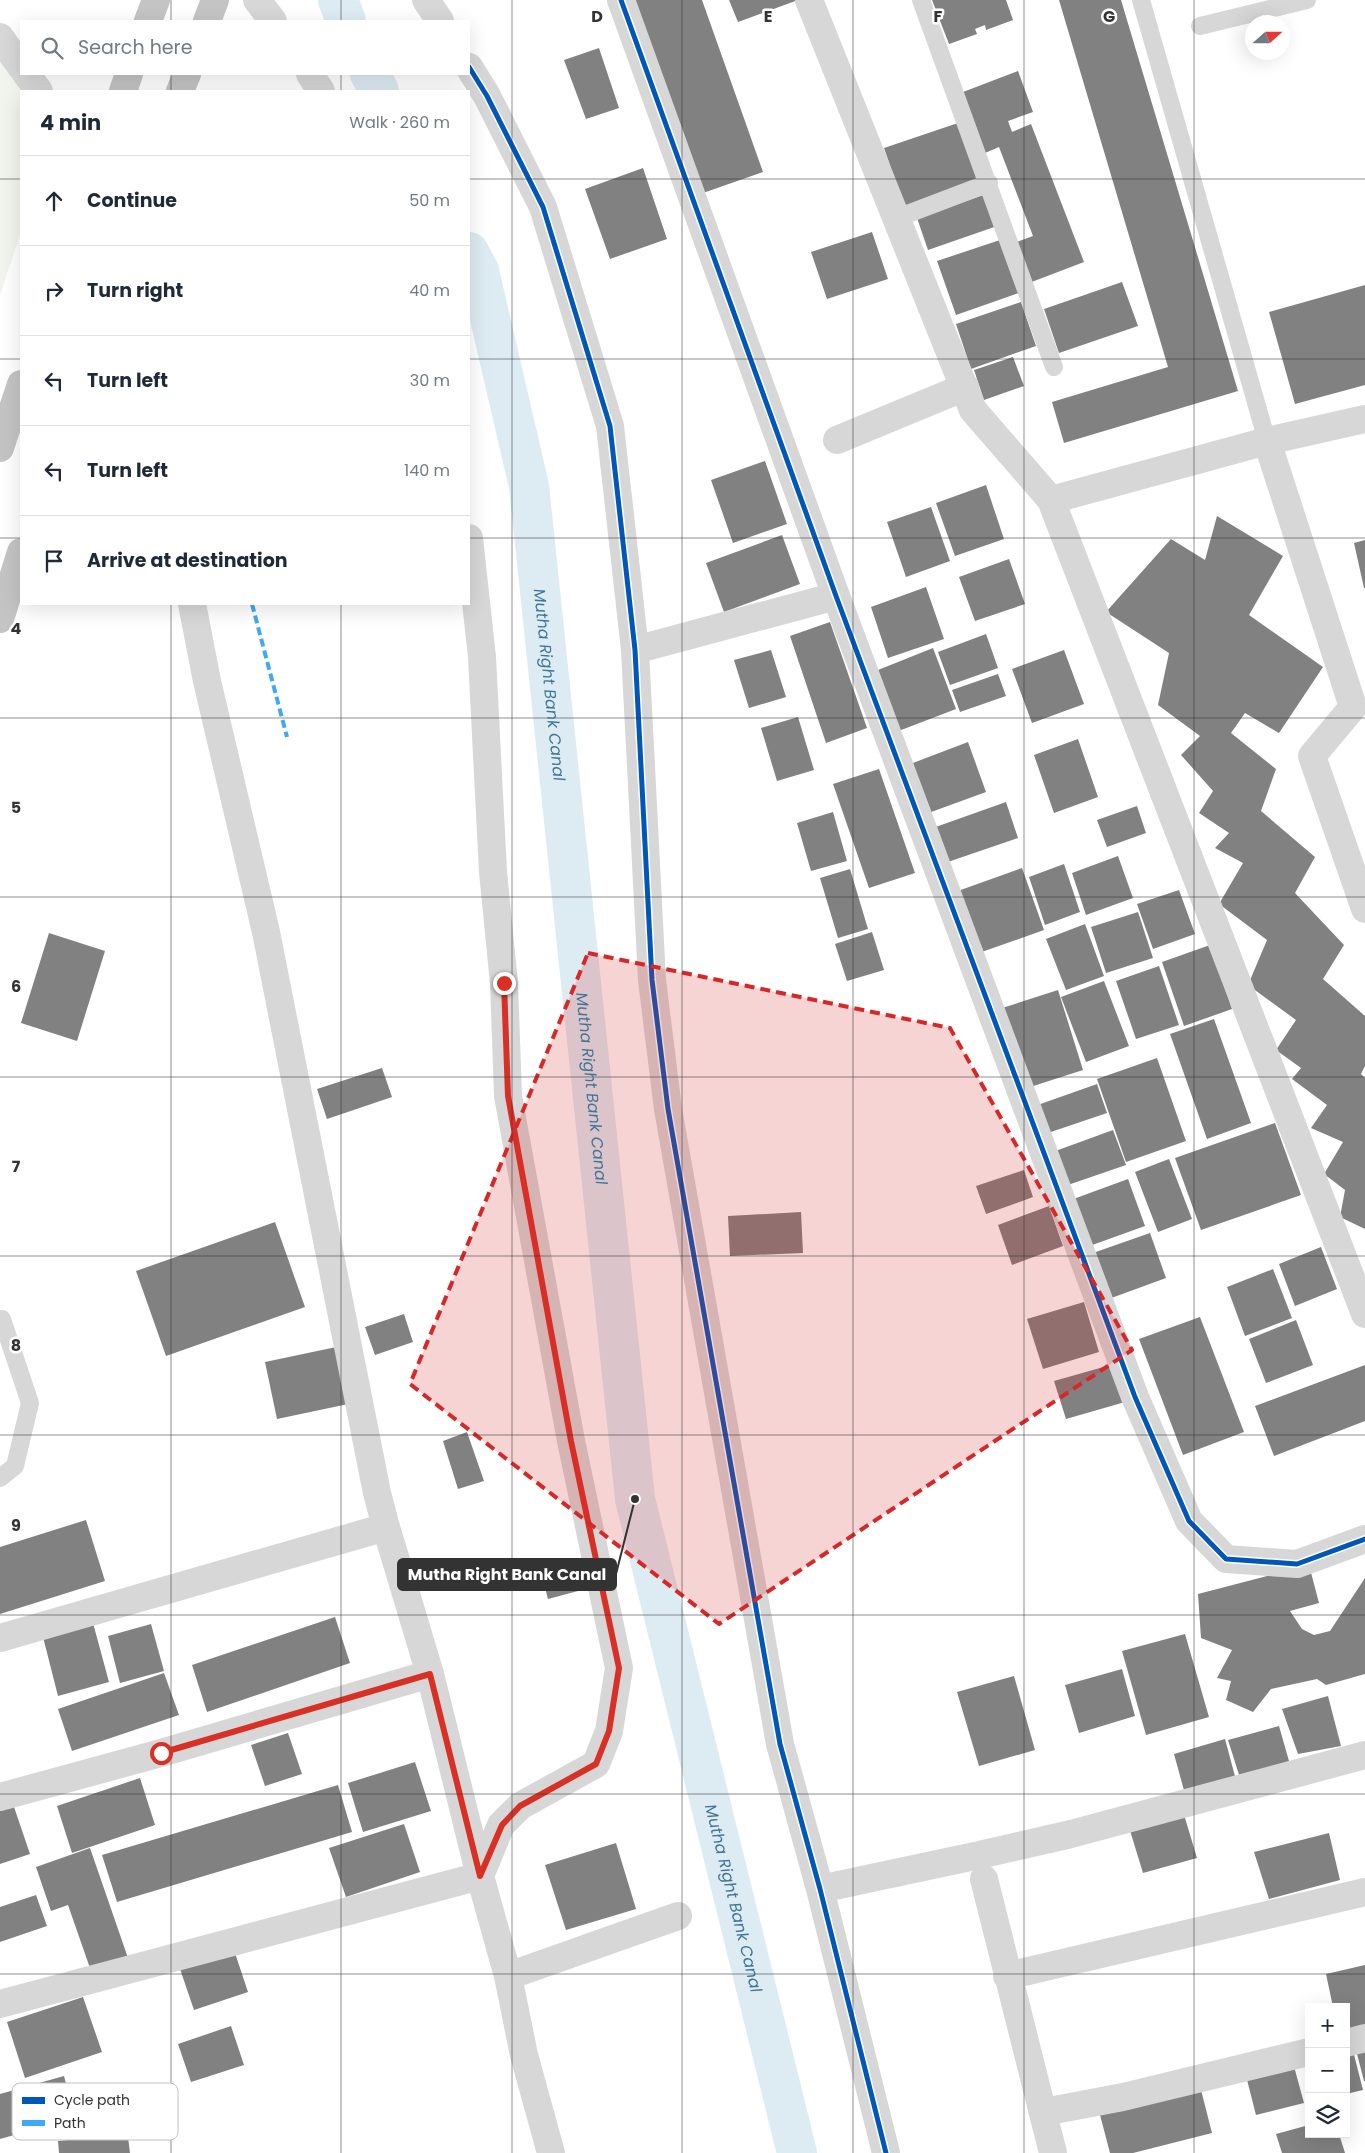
<!DOCTYPE html>
<html lang="en">
<head>
<meta charset="utf-8">
<style>
  :root { --surface:#fff; --page:#f6f6f7; --text:#1f2937; --muted:#747a83; --line:#e0e1e3 }
  body { margin:0; font-family:Poppins,sans-serif; background:var(--page); color:var(--text) }
  .controls { position:absolute; right:15px; bottom:15px; display:grid; overflow:hidden; border-radius:0px; box-shadow:0 5px 20px #0002 }
  .controls button { width:45px; height:45px; display:grid; place-items:center; padding:0; border:0; border-bottom:1px solid var(--line); background:var(--surface); color:var(--text); font:25px sans-serif }
  .compass { position:absolute; left:1245px; top:15px; width:45px; height:45px; border-radius:50%; background:var(--surface); box-shadow:0 5px 20px #0002; rotate:69deg }
  .stop { position:absolute; width:15px; height:15px; margin:-11px; border:4px solid #d93025; border-radius:50%; background:#fff }
  .stop.end { background:#d93025; border-color:#fff; box-shadow:0 1px 5px #0008 }
  .list { margin:0; padding:0; list-style:none }
  h2 { display:flex; justify-content:space-between; align-items:center; height:65px; margin:0; padding:0 20px; font-size:21px }
  h2 small { font-size:16px; font-weight:400; color:var(--muted) }
  .list li { display:grid; grid-template-columns:32px 1fr auto; gap:15px; align-items:center; box-sizing:border-box; height:90px; padding:0 20px; border-top:1px solid var(--line) }
  .list b { display:block; font-size:19px; white-space:nowrap }
  .list em { font-size:16px; font-style:normal; color:var(--muted) }
  .icon { flex:none; width:28px; height:28px; fill:none; stroke:currentColor; stroke-width:2; stroke-linecap:round; stroke-linejoin:round }
  .map { position:relative; flex:none; width:1365px; height:2153px; overflow:hidden }
  .search { position:absolute; background:var(--surface); box-shadow:0 5px 20px #0002; left:20px; top:20px; width:450px; height:55px; display:flex; align-items:center; gap:12px; box-sizing:border-box; padding:0 18px; border-radius:0px; color:var(--muted); font-size:19px }
  .panel { position:absolute; background:var(--surface); box-shadow:0 5px 20px #0002; left:20px; top:90px; width:450px; height:515px; border-radius:0px }
  .map>svg:first-child { display:block }
  .green { fill:#f1f5ed }
  .lines { fill:none; stroke-linecap:round; stroke-linejoin:round }
  .canal { stroke:#ddebf3; stroke-width:40 }
  .building { fill:#818181 }
  .lane { stroke:#d7d7d7; stroke-width:18 }
  .street { stroke:#d7d7d7; stroke-width:28 }
  .highway { stroke:#c4c4c4; stroke-width:28 }
  .quiet { stroke:#3fa9f5; stroke-width:4; stroke-dasharray:8 4; stroke-linecap:butt }
  .cycleway-casing { stroke:#fff; stroke-width:8 }
  .cycleway { stroke:#0057b8; stroke-width:5 }
  .route { stroke:#d93025; stroke-width:6 }
  .marked { fill:#d62828; fill-opacity:0.2; stroke:#d62828; stroke-width:4; stroke-dasharray:10 6; stroke-linejoin:round }
  .grid { fill:none; stroke:#333; stroke-width:1; stroke-opacity:0.55 }
  .labels { text-anchor:middle; stroke-width:5; stroke-linejoin:round; paint-order:stroke }
  .water-label { font-size:16px; font-style:italic; fill:#3f7597; stroke:#fff }
  .key { fill:#fff; stroke:#c2c2c2; stroke-width:1 }
  .key-label { font-size:14px; fill:#333 }
  .grid-label { font-size:16px; text-anchor:middle; font-weight:bold; fill:#333; stroke:#fff; stroke-width:5; stroke-linejoin:round; paint-order:stroke }
  .leader { fill:none; stroke:#333; stroke-width:2 }
  .callout-dot { fill:#333; stroke:#fff; stroke-width:2 }
  .callout { fill:#333; stroke:#333; stroke-width:2 }
  .callout-label { font-size:16px; text-anchor:middle; font-weight:bold; fill:#fff }
</style>
</head>
<body>
<div class="map">
<svg width="1365" height="2153" viewBox="0 0 1365 2153">
  <rect width="100%" height="100%" fill="#fff"/>
  <path class="green" d="M0,61L21,92V232L0,295Z"/>
  <g class="lines">
    <g class="canal">
      <path d="M338,0L346,21"/>
      <path d="M370,74L379,91"/>
      <path id="s1" d="M469,252L479,271L529,486L635,1499L797,2153"/>
    </g>
  </g>
  <path class="building" d="M634,0H702L763,172L703,193Z
    M729,0H798L738,22Z
    M932,0H1006L1013,20L986,30L985,25L975,29L977,34L949,44Z
    M1059,0H1121L1238,391L1064,443L1052,402L1168,367Z
    M599,48L619,108L586,119L564,60Z
    M1018,71L1033,112L1008,121L1012,132L1031,124L1084,262L1029,283L1014,243L1033,236L999,147L985,153L963,92Z
    M958,123L978,181L904,206L884,148Z
    M643,168L667,239L610,259L585,189Z
    M989,193L1000,225L928,250L917,218Z
    M872,232L888,279L827,299L811,252Z
    M1000,240L1019,293L956,315L937,261Z
    M1122,282L1138,326L1059,353L1044,309Z
    M1365,285V385L1295,404L1269,312Z
    M1021,302L1036,346L971,369L956,324Z
    M1013,357L1024,386L984,400L974,370Z
    M765,461L787,524L733,543L711,480Z
    M986,485L1004,539L955,556L936,503Z
    M931,507L950,561L906,577L887,522Z
    M1217,516L1283,556L1249,615L1323,667L1279,733L1245,713L1231,733L1276,769L1261,811L1315,857L1295,893L1344,945L1323,979L1365,1016V1066L1361,1074L1365,1078V1229L1340,1217L1345,1190L1324,1174L1343,1142L1311,1128L1327,1105L1292,1079L1301,1068L1276,1050L1296,1020L1248,985L1267,940L1219,904L1243,863L1215,848L1229,833L1199,813L1213,791L1181,755L1200,736L1158,705L1169,653L1106,612L1171,539L1205,560Z
    M782,535L800,584L724,612L706,563Z
    M1365,540V588H1364L1354,543Z
    M1009,559L1025,604L975,621L959,577Z
    M926,587L944,639L888,658L871,607Z
    M830,622L867,728L826,743L790,636Z
    M986,634L998,668L950,685L938,652Z
    M933,648L956,709L896,732L873,672Z
    M771,650L786,697L749,708L734,660Z
    M1064,650L1084,704L1032,723L1012,669Z
    M998,674L1006,696L960,712L952,690Z
    M798,717L814,770L777,781L761,728Z
    M1078,739L1098,797L1054,813L1034,755Z
    M968,742L986,792L923,815L905,766Z
    M879,769L915,873L869,888L833,784Z
    M1006,802L1018,838L942,864L930,829Z
    M1137,806L1146,833L1107,847L1097,820Z
    M833,812L847,861L811,871L797,823Z
    M1118,856L1133,898L1086,915L1072,873Z
    M1064,864L1080,912L1045,925L1029,877Z
    M1022,868L1044,930L976,954L955,892Z
    M850,869L868,929L838,938L820,878Z
    M1179,890L1195,934L1153,949L1137,904Z
    M1138,912L1153,958L1106,973L1091,927Z
    M1085,924L1104,976L1066,990L1046,939Z
    M872,932L884,970L847,981L835,944Z
    M49,933L105,951L77,1041L21,1023Z
    M1210,945L1232,1009L1184,1026L1162,962Z
    M1159,966L1179,1025L1136,1039L1116,981Z
    M1104,981L1129,1046L1086,1062L1061,997Z
    M1058,990L1083,1070L1024,1089L999,1009Z
    M1214,1019L1251,1123L1207,1139L1170,1034Z
    M1157,1058L1186,1141L1126,1162L1097,1079Z
    M382,1068L392,1097L327,1119L317,1089Z
    M1097,1084L1107,1113L1042,1135L1032,1107Z
    M1275,1123L1301,1195L1201,1230L1175,1158Z
    M1113,1130L1126,1165L1062,1187L1050,1153Z
    M1169,1159L1192,1219L1158,1232L1135,1172Z
    M1024,1170L1033,1197L986,1214L976,1186Z
    M1128,1179L1145,1226L1084,1248L1068,1201Z
    M1049,1206L1063,1246L1012,1265L998,1225Z
    M801,1212L803,1253L730,1256L728,1216Z
    M275,1222L305,1307L166,1356L136,1271Z
    M1150,1233L1166,1278L1106,1300L1090,1254Z
    M1321,1247L1337,1289L1295,1306L1279,1264Z
    M1273,1269L1292,1318L1245,1336L1227,1287Z
    M1084,1302L1099,1352L1043,1369L1027,1319Z
    M404,1314L413,1342L375,1355L365,1327Z
    M1200,1317L1244,1432L1183,1455L1139,1339Z
    M1296,1320L1313,1365L1266,1383L1249,1339Z
    M341,1346L353,1403L277,1419L265,1362Z
    M1114,1364L1125,1402L1066,1419L1054,1381Z
    M1365,1365V1421L1274,1456L1255,1406Z
    M467,1432L484,1481L458,1489L443,1441Z
    M86,1520L105,1581L0,1614V1547Z
    M570,1560L578,1591L548,1599L540,1569Z
    M1309,1565L1319,1603L1290,1611L1302,1629L1314,1635L1330,1631L1365,1578V1674L1326,1685L1317,1679L1271,1689L1253,1712L1226,1700L1231,1681L1217,1678L1232,1650L1201,1638L1198,1594Z
    M335,1617L350,1663L207,1712L192,1665Z
    M93,1623L109,1682L58,1696L43,1637Z
    M151,1624L164,1671L120,1683L108,1636Z
    M1185,1634L1209,1717L1146,1735L1122,1651Z
    M1122,1669L1135,1716L1079,1733L1065,1685Z
    M164,1673L179,1715L72,1751L58,1709Z
    M1014,1676L1035,1750L979,1766L957,1692Z
    M1328,1696L1341,1746L1298,1754L1282,1709Z
    M1279,1726L1291,1768L1241,1781L1228,1740Z
    M288,1733L302,1774L265,1786L251,1745Z
    M1225,1739L1236,1780L1185,1794L1174,1754Z
    M415,1762L431,1811L363,1832L348,1783Z
    M140,1778L155,1825L72,1853L57,1806Z
    M338,1785L352,1832L117,1902L102,1855Z
    M12,1801L30,1854L0,1864V1805Z
    M1182,1808L1197,1858L1143,1873L1128,1824Z
    M404,1824L420,1872L346,1897L329,1848Z
    M1329,1833L1340,1880L1269,1899L1254,1852Z
    M616,1843L636,1909L566,1930L545,1865Z
    M90,1848L128,1958L91,1971L68,1905L51,1911L36,1867Z
    M36,1895L47,1926L0,1942V1907Z
    M233,1947L248,1992L194,2010L179,1966Z
    M1365,1965V2033L1346,2037V2007H1333L1326,1974Z
    M83,1997L102,2052L25,2078L7,2022Z
    M231,2026L244,2065L191,2082L178,2044Z
    M1365,2043V2081H1364L1355,2046Z
    M1352,2047L1363,2090L1346,2094V2049Z
    M1292,2059L1304,2103L1256,2115L1245,2072Z
    M64,2076L75,2118L0,2139V2094Z
    M1200,2086L1212,2133L1133,2153H1110L1099,2111Z
    M126,2121L130,2153H59L58,2141L110,2136L108,2123Z
    M1309,2125V2134H1339L1345,2153H1282L1276,2134Z"/>
  <g class="lines">
    <path class="lane" d="M921,0L1054,367
      M1141,0L1267,441
      M1200,26L1307,0
      M897,218L989,183
      M0,1478L15,1466L30,1403L2,1319"/>
    <path class="street" d="M257,0L273,21
      M426,0L440,21
      M621,0L836,596L1135,1397L1189,1521L1226,1559L1297,1564L1365,1539
      M809,0L973,410L1051,500L1365,1314
      M0,37L21,67
      M469,67L487,96L543,207L610,426L635,650L652,980L668,1109L780,1744L820,1889L886,2153
      M26,74L39,91
      M310,74L321,91
      M837,440L965,387
      M1267,441L1353,707L1312,756L1365,909
      M1051,500L1267,441L1365,419
      M192,604L207,681L266,932L377,1493L386,1527L430,1674L480,1876L508,1976L524,2055L551,2153
      M635,650L836,596
      M0,1638L386,1527
      M0,1797L161,1753L430,1674
      M984,1879L1053,2153
      M820,1889L975,1856L1071,1834L1365,1755
      M508,1976L678,1916
      M1007,1976L1365,1892
      M0,2004L480,1876L501,1825L520,1806L596,1764L609,1731L619,1668L571,1441L508,1096L504,983L493,872L482,657L469,538
      M1346,2043L1365,2038
      M1044,2112L1123,2097L1309,2052"/>
    <path class="highway" d="M148,21L156,0
      M207,21L215,0
      M123,91L129,74
      M180,91L187,74
      M0,448L21,384
      M0,619L21,552"/>
    <path class="quiet" d="M252,604L287,737"/>
    <defs>
      <path id="cycleway" d="M621,0L836,596L1135,1397L1189,1521L1226,1559L1297,1564L1365,1539
        M469,67L487,96L543,207L610,426L635,650L652,980L668,1109L780,1744L820,1889L886,2153"/>
    </defs>
    <use href="#cycleway" class="cycleway-casing"/>
    <use href="#cycleway" class="cycleway"/>
  </g>
  <g class="lines">
    <path class="route" d="M161,1753L430,1674L480,1876L502,1825L520,1806L596,1764L609,1731L619,1668L571,1441L508,1096L504,983"/>
  </g>
  <path class="marked" d="M588,953L950,1028L1132,1350L719,1624L410,1384Z"/>
  <path class="grid" d="M171,0V21M341,0V21M512,0V2153M682,0V2153M853,0V2153M1024,0V2153M1194,0V2153M171,74V91M341,74V91M0,179H21M469,179H1365M0,359H21M469,359H1365M0,538H21M469,538H1365M171,604V2153M341,604V2153M0,718H1365M0,897H1365M0,1077H1365M0,1256H1365M0,1435H1365M0,1615H1365M0,1794H1365M0,1974H1365"/>
  <g class="labels">
    <g class="water-label">
      <text dy="6" stroke="none"><textPath href="#s1" startOffset="442">Mutha Right Bank Canal</textPath></text>
      <text dy="6" stroke="none"><textPath href="#s1" startOffset="848">Mutha Right Bank Canal</textPath></text>
      <text dy="6" stroke="none"><textPath href="#s1" startOffset="1672">Mutha Right Bank Canal</textPath></text>
    </g>
  </g>
  <rect x="12" y="2083" width="166" height="57" rx="8" class="key"/>
  <rect x="22" y="2097" width="23" height="7" fill="#0057b8"/>
  <rect x="22" y="2120" width="23" height="6" fill="#3fa9f5"/>
  <g class="key-label">
    <text x="54" y="2105">Cycle path</text>
    <text x="54" y="2128">Path</text>
  </g>
  <g class="grid-label">
    <text x="597" y="22">D</text>
    <text x="768" y="22">E</text>
    <text x="938" y="22">F</text>
    <text x="1109" y="22">G</text>
    <text x="16" y="634">4</text>
    <text x="16" y="813">5</text>
    <text x="16" y="992">6</text>
    <text x="16" y="1172">7</text>
    <text x="16" y="1351">8</text>
    <text x="16" y="1531">9</text>
  </g>
  <path class="leader" d="M635 1499L616 1574"/>
  <circle class="callout-dot" cx="635" cy="1499" r="5"/>
  <rect class="callout" x="398" y="1559" width="218" height="31" rx="5"/>
  <g class="callout-label">
    <text x="507" y="1580">Mutha Right Bank Canal</text>
  </g>
</svg>
<div class="controls">
<button>+</button>
<button>−</button>
<button><svg class="icon" aria-label="layers" viewBox="0 0 24 24"><path d="M12 4l9 5-9 5-9-5zM3 14l9 5 9-5"/></svg></button>
</div>
<svg class="compass" viewBox="-18 -18 36 36"><path d="M0-13l5 13h-10z" fill="#e53935"/><path d="M0 13l5-13h-10z" fill="#747a83"/></svg>
<div class="stop" style="left:161px;top:1753px"></div>
<div class="stop end" style="left:504px;top:983px"></div>
<div class="search"><svg class="icon" aria-label="search" viewBox="0 0 24 24"><circle cx="10" cy="10" r="6"/><path d="M15 15l6 6"/></svg>Search here</div>
<section class="panel">
<h2>4 min<small>Walk · 260 m</small></h2>
<ul class="list">
<li><svg class="icon" aria-label="ahead" viewBox="0 0 24 24"><path d="M12 20V5M6 11l6-6 6 6"/></svg><div><b>Continue</b></div><em>50 m</em></li>
<li><svg class="icon" aria-label="right" viewBox="0 0 24 24"><path d="M7 20v-9h11M14 6l5 5-5 5"/></svg><div><b>Turn right</b></div><em>40 m</em></li>
<li><svg class="icon" aria-label="left" viewBox="0 0 24 24"><path d="M17 20v-9H6M10 6l-5 5 5 5"/></svg><div><b>Turn left</b></div><em>30 m</em></li>
<li><svg class="icon" aria-label="left" viewBox="0 0 24 24"><path d="M17 20v-9H6M10 6l-5 5 5 5"/></svg><div><b>Turn left</b></div><em>140 m</em></li>
<li><svg class="icon" aria-label="arrive" viewBox="0 0 24 24"><path d="M6 21V4h12l-3 4 3 4H6"/></svg><div><b>Arrive at destination</b></div></li>
</ul>
</section>
</div>
</body>
</html>
